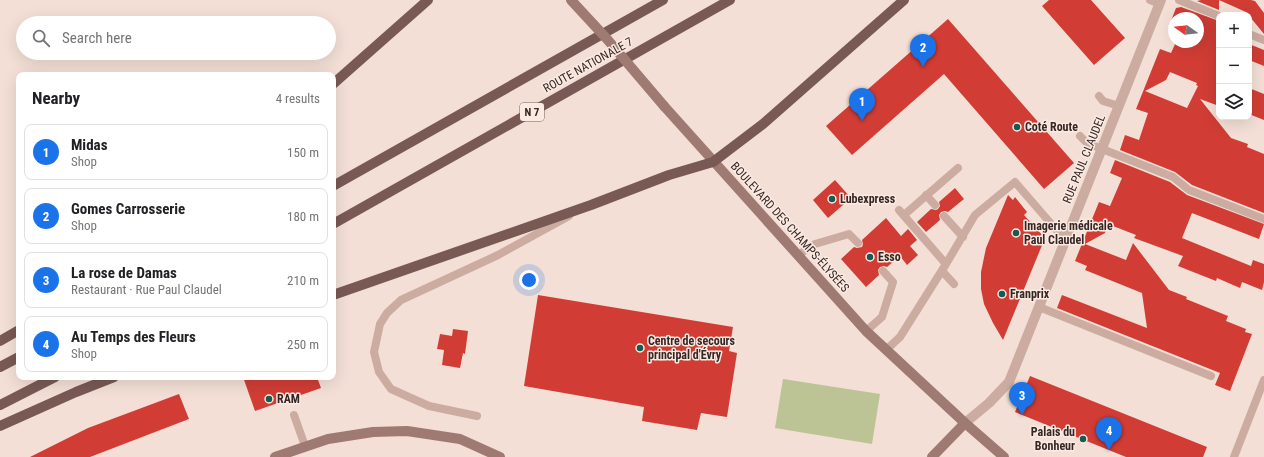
<!DOCTYPE html>
<html lang="en">
<head>
<meta charset="utf-8">
<style>
  :root { --surface:#fff; --page:#f2f2f2; --text:#202124; --muted:#757577; --line:#e0e0e0; --accent:#1a73e8 }
  body { margin:0; font-family:"Roboto Condensed",sans-serif; background:var(--page); color:var(--text) }
  .controls { position:absolute; right:12px; top:12px; display:grid; overflow:hidden; border-radius:8px; box-shadow:0 4px 16px #0002 }
  .controls button { width:36px; height:36px; display:grid; place-items:center; padding:0; border:0; border-bottom:1px solid var(--line); background:var(--surface); color:var(--text); font:20px sans-serif }
  .compass { position:absolute; left:1168px; top:12px; width:36px; height:36px; border-radius:50%; background:var(--surface); box-shadow:0 4px 16px #0002; rotate:285deg }
  .you { position:absolute; left:529px; top:280px; width:14px; height:14px; margin:-10px; border:3px solid #fff; border-radius:50%; background:#1a73e8; box-shadow:0 0 0 6px #1a73e833 }
  .badge { display:grid; place-items:center; width:26px; height:26px; border-radius:50%; background:var(--accent); color:#fff; font-size:13px; font-weight:700 }
  .pin { position:absolute; translate:-50% -33px; filter:drop-shadow(0 1px 2px #0008) }
  .pin::after { content:''; position:absolute; top:21px; width:14px; height:12px; background:inherit; clip-path:polygon(0 0,100% 0,50% 100%) }
  .list { margin:0; padding:0; list-style:none }
  h2 { display:flex; justify-content:space-between; align-items:center; height:52px; margin:0; padding:0 16px; font-size:17px }
  h2 small { font-size:13px; font-weight:400; color:var(--muted) }
  .list li { display:grid; grid-template-columns:26px 1fr auto; gap:12px; align-items:center; box-sizing:border-box; height:56px; margin:0 8px 8px; padding:0 8px; border:1px solid var(--line); border-radius:8px }
  .list b { display:block; font-size:15px; white-space:nowrap }
  .list p { margin:0; font-size:13px; white-space:nowrap; color:var(--muted) }
  .list em { font-size:13px; font-style:normal; color:var(--muted) }
  .icon { flex:none; width:22px; height:22px; fill:none; stroke:currentColor; stroke-width:2; stroke-linecap:round; stroke-linejoin:round }
  .map { position:relative; flex:none; width:1264px; height:457px; overflow:hidden }
  .search { position:absolute; background:var(--surface); box-shadow:0 4px 16px #0002; left:16px; top:16px; width:320px; height:44px; display:flex; align-items:center; gap:10px; box-sizing:border-box; padding:0 14px; border-radius:22px; color:var(--muted); font-size:15px }
  .panel { position:absolute; background:var(--surface); box-shadow:0 4px 16px #0002; left:16px; top:72px; width:320px; height:308px; border-radius:8px }
  .map>svg:first-child { display:block }
  .green { fill:#bcc395 }
  .building { fill:#d13d35; fill-rule:evenodd }
  .lines { fill:none; stroke-linecap:round; stroke-linejoin:round }
  .lane { stroke:#ccaca1; stroke-width:8 }
  .street { stroke:#ccaca1; stroke-width:10 }
  .secondary { stroke:#9f7a72; stroke-width:10 }
  .primary { stroke:#795954; stroke-width:10 }
  .secondary-bridge { stroke:#9f7a72; stroke-width:10 }
  .poi-dot { fill:#175a51; stroke:#fbeae2; stroke-width:1.5 }
  .labels { text-anchor:middle; stroke-width:3; stroke-linejoin:round; paint-order:stroke }
  .shield { fill:#fbeae2; stroke:#70615d; stroke-width:1 }
  .shield-label { font-size:11px; font-weight:bold; fill:#352624 }
  .street-label { font-size:12px; fill:#352624; stroke:#fbeae2 }
  .poi-label { font-size:12px; font-weight:bold; fill:#352624; stroke:#fbeae2; text-anchor:start }
</style>
</head>
<body>
<div class="map">
<svg width="1264" height="457" viewBox="0 0 1264 457">
  <rect width="100%" height="100%" fill="#f3dfd5"/>
  <path class="green" d="M783,379L880,394L872,444L775,428Z"/>
  <path class="building" d="M1049,0H1091L1125,38L1094,65L1042,6Z
    M1201,0H1219V10L1197,1Z
    M1219,0H1251L1255,1L1264,13V34L1246,12Z
    M1181,7L1219,21V106L1200,99L1231,138L1248,144L1247,147L1264,154V213L1192,185L1175,172L1120,150L1125,135L1139,140L1148,113L1136,109L1160,49L1171,53L1176,42H1198V18H1174V22L1171,21L1176,8ZM1170,72L1197,83L1196,85L1198,86L1187,108L1145,91L1166,80Z
    M948,19L1074,163L1044,189L944,74L852,155L826,126Z
    M1249,44L1264,50V66L1249,60Z
    M1249,88L1264,94V120L1249,114Z
    M1115,160L1170,182L1187,195L1264,224L1259,239L1192,213L1182,238L1251,266L1253,260L1264,264V282L1262,290L1242,282L1240,288L1217,278L1216,281L1178,266L1183,256L1134,238L1136,235L1108,224L1105,233L1085,244L1126,260L1133,243L1169,290L1187,297L1186,299L1228,316L1226,321L1246,329L1245,332L1252,334L1230,391L1215,385L1220,373L1057,308L1062,295L1147,328L1142,293L1085,270L1087,266L1075,261L1099,202L1110,206L1122,178L1110,173Z
    M835,180L851,198L828,218L813,200Z
    M955,188L964,199L948,212L945,211L941,212L939,215L940,220L926,232L917,222L931,209L936,210L938,209L940,206L939,202Z
    M1008,195L1013,200L1015,197L1027,212L1024,215L1045,238L1003,340L993,323L984,304L981,289V272L986,248Z
    M886,218L901,236L908,229L917,240L910,246L918,255L907,265L900,256L887,267L884,266L880,267L878,270L879,275L866,287L841,259L854,247L857,248L862,247L863,244L862,240Z
    M538,295L733,327L729,351L737,353L727,417L701,413L697,430L642,421L644,407L524,386Z
    M453,329L468,331L465,354L463,353L460,368L442,365L444,350L437,349L440,334L452,336Z
    M1030,376L1207,447L1203,457H1126L1015,412Z
    M243,377H317L321,388L255,411Z
    M179,394L189,419L90,457H30L88,428Z"/>
  <g class="lines">
    <path class="lane" d="M1150,0L1160,4
      M1179,0L1219,16
      M1249,34L1264,40
      M1099,96L1103,101L1119,106
      M1080,136L1087,143L1173,177L1189,190L1264,219
      M926,195L935,205
      M899,210L946,264
      M904,215L958,168
      M944,216L963,237
      M798,255L815,244L849,234L858,243
      M942,271L954,284
      M1039,307L1211,376
      M866,331L882,317L893,282L883,271
      M886,350L900,337L946,264L975,215L1015,182L1066,241
      M294,415L305,446
      M477,416L429,406L391,389L379,372L374,352L380,324L387,313L401,300L498,255L569,216
      M1234,457L1264,380"/>
    <path class="street" d="M965,423L989,403L1009,382L1161,0"/>
    <path class="secondary" d="M664,106L866,331L965,423L1004,457
      M275,457L328,439L373,432L407,431L460,439L500,457
      M932,457L965,423"/>
    <path class="primary" d="M333,84L428,0
      M333,186L663,0
      M333,224L730,0
      M333,295L591,205L669,175L713,162L763,124L904,0
      M0,341L19,330
      M0,367L19,357
      M0,405L55,377
      M0,426L76,392L114,377"/>
    <path class="secondary-bridge" d="M571,0L607,39L664,106"/>
  </g>
  <g class="poi-dot">
    <circle cx="1017" cy="127" r="4"/>
    <circle cx="832" cy="199" r="4"/>
    <circle cx="1016" cy="233" r="4"/>
    <circle cx="870" cy="257" r="4"/>
    <circle cx="1002" cy="294" r="4"/>
    <circle cx="640" cy="348" r="4"/>
    <circle cx="269" cy="399" r="4"/>
    <circle cx="1083" cy="439" r="4"/>
  </g>
  <g class="labels">
    <rect class="shield" x="520" y="103" width="24" height="18" rx="3"/>
    <g class="shield-label">
      <text x="532" y="116">N 7</text>
    </g>
    <g class="street-label">
      <text transform="translate(588 65) rotate(-29)" y="4">ROUTE NATIONALE 7</text>
      <text transform="translate(1084 159) rotate(-68)" y="4">RUE PAUL CLAUDEL</text>
      <text transform="translate(790 227) rotate(48)" y="4">BOULEVARD DES CHAMPS-ÉLYSÉES</text>
    </g>
    <g class="poi-label">
      <text x="1025" y="131">Coté Route</text>
      <text x="840" y="203">Lubexpress</text>
      <text x="1024" y="230">Imagerie médicale<tspan x="1024" dy="14">Paul Claudel</tspan></text>
      <text x="878" y="261">Esso</text>
      <text x="1010" y="298">Franprix</text>
      <text x="648" y="345">Centre de secours<tspan x="648" dy="14">principal d'Évry</tspan></text>
      <text x="277" y="403">RAM</text>
      <text x="1075" y="436" text-anchor="end">Palais du<tspan x="1075" dy="14">Bonheur</tspan></text>
    </g>
  </g>
</svg>
<div class="controls">
<button>+</button>
<button>−</button>
<button><svg class="icon" aria-label="layers" viewBox="0 0 24 24"><path d="M12 4l9 5-9 5-9-5zM3 14l9 5 9-5"/></svg></button>
</div>
<svg class="compass" viewBox="-18 -18 36 36"><path d="M0-13l5 13h-10z" fill="#e53935"/><path d="M0 13l5-13h-10z" fill="#757577"/></svg>
<div class="you"></div>
<div class="pin badge" style="left:862px;top:121px">1</div>
<div class="pin badge" style="left:923px;top:67px">2</div>
<div class="pin badge" style="left:1022px;top:415px">3</div>
<div class="pin badge" style="left:1109px;top:450px">4</div>
<div class="search"><svg class="icon" aria-label="search" viewBox="0 0 24 24"><circle cx="10" cy="10" r="6"/><path d="M15 15l6 6"/></svg>Search here</div>
<section class="panel">
<h2>Nearby<small>4 results</small></h2>
<ul class="list">
<li><span class="badge">1</span><div><b>Midas</b><p>Shop</p></div><em>150 m</em></li>
<li><span class="badge">2</span><div><b>Gomes Carrosserie</b><p>Shop</p></div><em>180 m</em></li>
<li><span class="badge">3</span><div><b>La rose de Damas</b><p>Restaurant · Rue Paul Claudel</p></div><em>210 m</em></li>
<li><span class="badge">4</span><div><b>Au Temps des Fleurs</b><p>Shop</p></div><em>250 m</em></li>
</ul>
</section>
</div>
</body>
</html>
